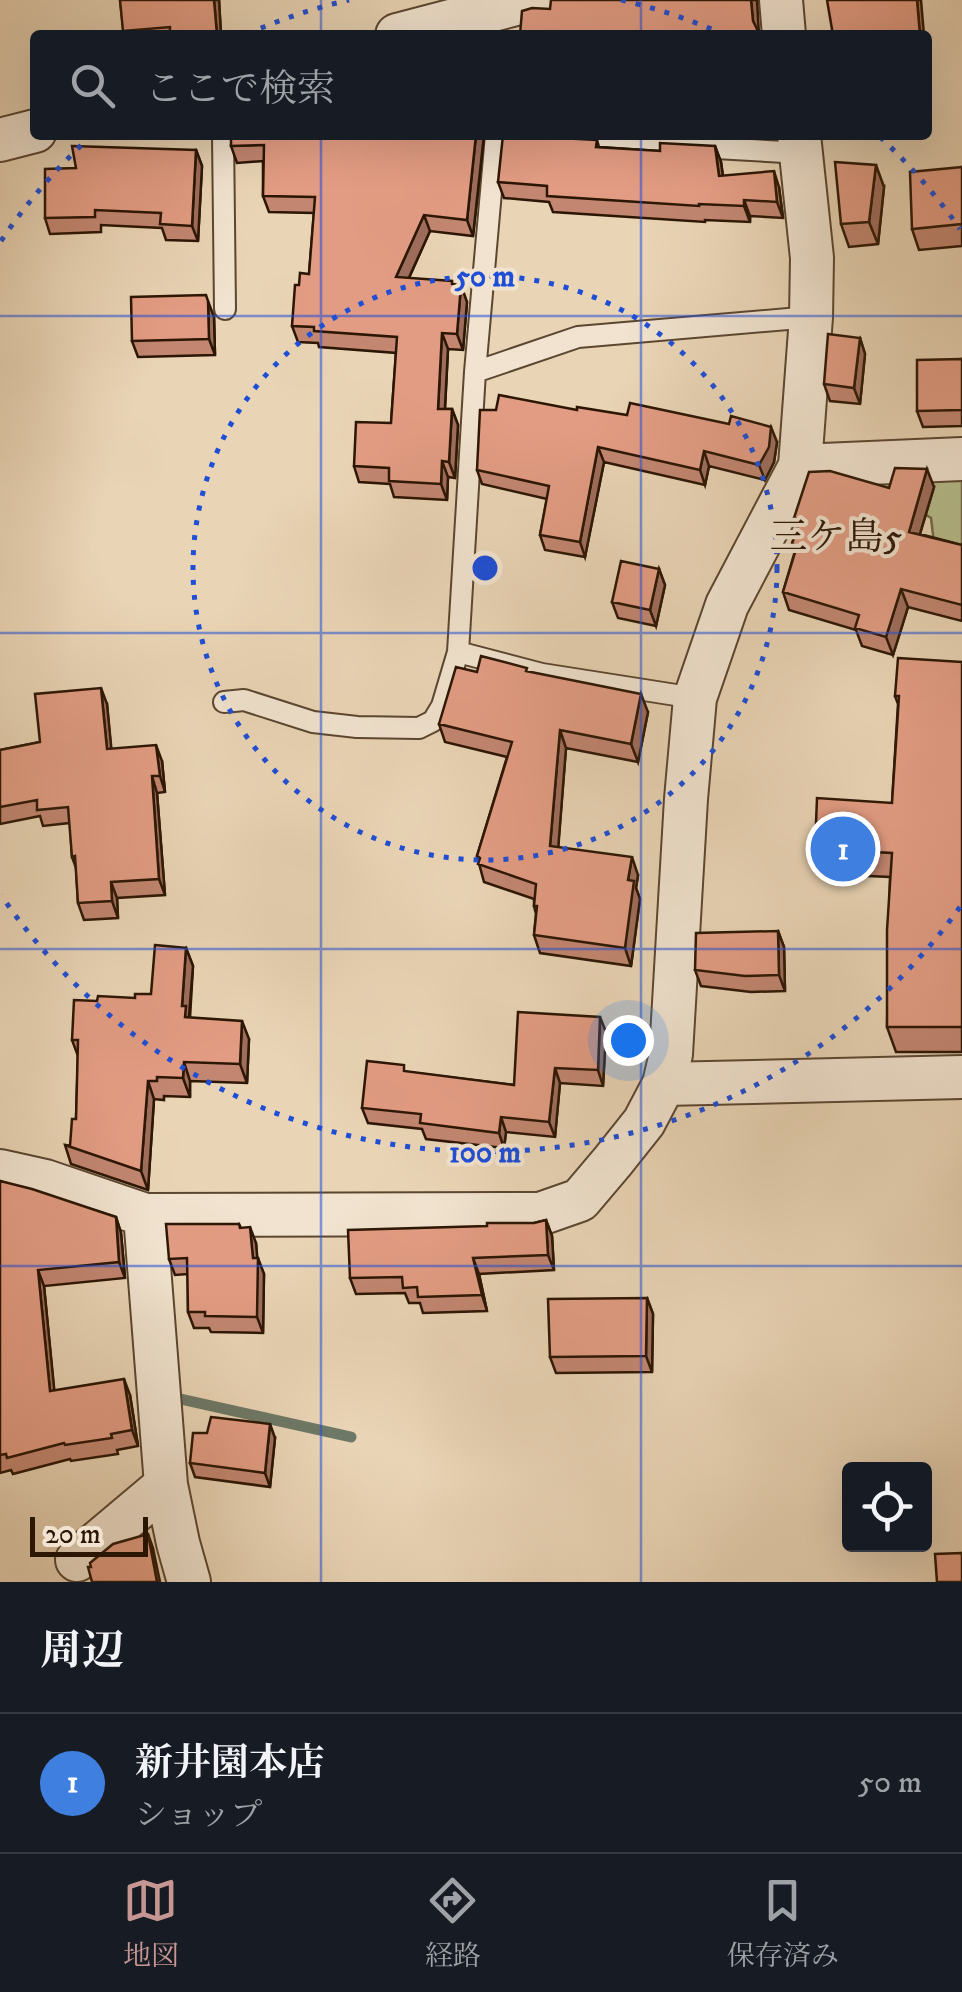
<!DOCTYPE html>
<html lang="ja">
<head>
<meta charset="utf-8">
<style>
  :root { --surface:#171b24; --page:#20242c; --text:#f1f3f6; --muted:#9ea1a6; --line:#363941; --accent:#c59692 }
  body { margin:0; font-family:"IM FELL DW Pica","Noto Serif JP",serif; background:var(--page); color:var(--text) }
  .controls { position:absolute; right:30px; bottom:30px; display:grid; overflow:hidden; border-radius:10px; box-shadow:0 10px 40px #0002 }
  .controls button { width:90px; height:90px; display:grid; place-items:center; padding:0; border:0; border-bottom:2px solid var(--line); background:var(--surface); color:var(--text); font:50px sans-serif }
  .scale { position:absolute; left:30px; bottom:25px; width:118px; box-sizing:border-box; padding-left:10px; border:5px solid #2c1604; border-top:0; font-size:28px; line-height:35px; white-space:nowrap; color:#2c1604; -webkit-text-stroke:8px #f1e3cf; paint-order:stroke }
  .you { position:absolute; left:628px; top:1040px; width:35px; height:35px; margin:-25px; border:8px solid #fff; border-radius:50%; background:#1a73e8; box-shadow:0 0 0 15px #1a73e833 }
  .badge { display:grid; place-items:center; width:65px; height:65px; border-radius:50%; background:var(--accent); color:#fff; font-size:32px; font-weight:700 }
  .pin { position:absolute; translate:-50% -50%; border:5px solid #fff; box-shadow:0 2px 10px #0006 }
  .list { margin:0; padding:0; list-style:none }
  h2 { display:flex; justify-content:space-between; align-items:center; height:130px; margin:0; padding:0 40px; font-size:42px }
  h2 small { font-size:32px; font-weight:400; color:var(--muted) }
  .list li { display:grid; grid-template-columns:65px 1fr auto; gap:30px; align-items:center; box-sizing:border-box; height:140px; padding:0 40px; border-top:2px solid var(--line) }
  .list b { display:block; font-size:38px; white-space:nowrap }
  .list p { margin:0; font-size:32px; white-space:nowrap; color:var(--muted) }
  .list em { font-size:32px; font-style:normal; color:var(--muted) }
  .icon { flex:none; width:55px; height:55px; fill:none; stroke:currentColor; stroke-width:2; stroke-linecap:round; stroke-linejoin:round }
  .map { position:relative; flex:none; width:962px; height:1582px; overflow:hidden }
  .search { position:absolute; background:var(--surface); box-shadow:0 10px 40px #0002; left:30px; right:30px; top:30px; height:110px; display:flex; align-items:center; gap:25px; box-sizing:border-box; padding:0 35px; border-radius:10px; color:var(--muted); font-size:38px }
  .sheet { height:270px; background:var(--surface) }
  nav { display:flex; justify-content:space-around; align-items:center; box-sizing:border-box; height:140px; border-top:2px solid var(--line); background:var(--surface); font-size:28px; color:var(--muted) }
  nav a { display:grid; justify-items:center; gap:5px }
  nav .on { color:var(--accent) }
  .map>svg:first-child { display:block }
  .green { fill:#b6bd8d; stroke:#716a48; stroke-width:2.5 }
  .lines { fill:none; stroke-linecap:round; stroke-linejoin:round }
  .stream { stroke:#6d7866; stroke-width:11 }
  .service-casing { stroke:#5b4630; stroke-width:24 }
  .minor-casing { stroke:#5b4630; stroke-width:46 }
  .service { stroke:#f1e3cf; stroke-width:20 }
  .minor { stroke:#f1e3cf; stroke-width:42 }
  .wall { fill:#c28671; stroke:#2c1604; stroke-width:2.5 }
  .shaded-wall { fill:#9e6d5c; stroke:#2c1604; stroke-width:2.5 }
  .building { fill:#e29c83; stroke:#2c1604; stroke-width:2.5 }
  .grid { fill:none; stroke:#1d4ed8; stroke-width:2.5; stroke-opacity:0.55 }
  .ring { fill:none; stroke:#1d4ed8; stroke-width:5; stroke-dasharray:5 10 }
  .labels { text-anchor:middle; stroke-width:8; stroke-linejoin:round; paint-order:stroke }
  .neighbourhood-label { font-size:38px; fill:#2c1604; stroke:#f1e3cf }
  .centre { fill:#1d4ed8; stroke:#f1e3cf; stroke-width:5 }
  .ring-label { font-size:30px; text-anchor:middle; font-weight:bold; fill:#1d4ed8; stroke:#f1e3cf; stroke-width:8; stroke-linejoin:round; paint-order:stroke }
</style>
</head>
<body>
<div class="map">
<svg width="962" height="1582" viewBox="0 0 962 1582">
  <rect width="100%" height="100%" fill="#e9d4b5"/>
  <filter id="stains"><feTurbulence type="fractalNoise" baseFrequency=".002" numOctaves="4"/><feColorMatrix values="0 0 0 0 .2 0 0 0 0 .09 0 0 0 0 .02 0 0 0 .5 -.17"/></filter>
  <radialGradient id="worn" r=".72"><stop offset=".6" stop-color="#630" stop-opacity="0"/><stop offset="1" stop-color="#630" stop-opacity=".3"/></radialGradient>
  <path class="green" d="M962,467V557L934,543L931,518L891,494L803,489Z"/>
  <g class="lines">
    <path class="stream" d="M167,1396L351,1437"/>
    <defs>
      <path id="service" d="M223,135L225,309
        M574,140L802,153
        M475,372L578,337L811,317
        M458,652L475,372L496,135
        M224,702L244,700L313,722L357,727L419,728L433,721L442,706L458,652L542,674L695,698"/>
      <path id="minor" d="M781,0L784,35
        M397,35L531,0
        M0,140L35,131
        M800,466L962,459
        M664,1084L962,1077
        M0,1171L45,1181L145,1215L540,1214L580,1200L613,1161L644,1122L664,1084L671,1054L686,799L695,698L727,605L800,466L811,317L812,258L799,135
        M145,1215L166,1485L178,1543L189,1582
        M77,1560L166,1485"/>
    </defs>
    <use href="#service" class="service-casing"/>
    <use href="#minor" class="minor-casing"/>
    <use href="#service" class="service"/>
    <use href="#minor" class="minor"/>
  </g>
  <path class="wall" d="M120,0H219L221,35H124Z
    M484,135L473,236L430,231L409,278L453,284L467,302L463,350L448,349L445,409H452L458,425L455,478L448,477L447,500L394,497L390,484L359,482L354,466L391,423L396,353L319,347L318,343L298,342L292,326L299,285L309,274L314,213L269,212L263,196V161L237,163L231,146Z
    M726,135H774V138Z
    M597,140L599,147L660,151L715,146L721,162L723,176L779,187L783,218L750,216V222L705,220V222L553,212L549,202L504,198L498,182Z
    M196,150L202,166L198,241L166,240L162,228L101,225V232L50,234L45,218L76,168Z
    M962,167V246L919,250L912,229Z
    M884,187L878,244L849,247L841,224Z
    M214,317L215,355L138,357L132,341Z
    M860,338L865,354L860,404L830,401L824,384Z
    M962,359V426L923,427L917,411Z
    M577,410L777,442L774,462L765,480L709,466L705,485L604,462L585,557L545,550L540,535L547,499L482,484L477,470Z
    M934,487L920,534L962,545V621L908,607L893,655L862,646L856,630L789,610L783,592L795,551L792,544L797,527L794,518L889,488Z
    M659,569L665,585L656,626L618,618L612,602Z
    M962,662V1052H896L887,1027L890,877L824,874L815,849L892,803L898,704L895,696Z
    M477,672H528L648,712L638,762L566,748L558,847L638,875L636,888L640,899L631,966L540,953L534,935L536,914L534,906V899L484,882L477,856L507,757L445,742L439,724Z
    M107,704L111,749L162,761L165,792L157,793L165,895L117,898L118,918L84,920L78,903L76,868L72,857L70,823L43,826L40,816L0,824V750L40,742Z
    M778,931L784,947L785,991L751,992L701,986L695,970Z
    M186,948L193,966L190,1018L249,1039L247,1083L190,1081V1097L164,1096V1100L154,1099L148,1190L71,1164L65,1145L70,1146L76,1119L78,1056L72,1040L97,1001L135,998L151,994Z
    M606,1032L603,1086L560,1083L555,1137L506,1132L504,1148L426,1139L422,1129L368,1123L362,1108L407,1072L514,1085Z
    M0,1181L116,1217L121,1233L125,1278L44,1286L54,1390L130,1395L138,1446L117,1450L118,1454L71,1461L70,1459L13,1474L11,1470L0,1473Z
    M546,1220L552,1236L554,1270L479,1274L487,1311L423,1313L420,1303H409L405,1293L356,1294L350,1278L487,1226L534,1223Z
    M239,1224L241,1228L256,1243L257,1258L264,1274L263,1333L211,1332L209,1328H194L188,1312V1274L175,1275L169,1259Z
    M647,1298L653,1314L652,1372L556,1373L550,1357Z
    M275,1438L270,1487L195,1477L190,1463Z"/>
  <path class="shaded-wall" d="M214,0H219L221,35H217Z
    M751,0H757L759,35L753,21Z
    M917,0H921L924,35H920Z
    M927,72L930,113L927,104Z
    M476,135H484L473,236L467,220Z
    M715,146L721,162L725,192L719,176Z
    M196,150L202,166L198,241L192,226Z
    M876,165L884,187L878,244L869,222Z
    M774,171L779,187L783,218L777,202Z
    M744,200L750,216V222L744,206Z
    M424,215L430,231L402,293L396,277Z
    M461,285L467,302L463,350L457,334Z
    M208,301L214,317L215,355L209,339Z
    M442,333L448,349L444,426L438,409Z
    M860,338L865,354L860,404L854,388Z
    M452,409L458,425L455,478L449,462Z
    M771,427L777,442L774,462L765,480L759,465Z
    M598,447L604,462L585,557L580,542Z
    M704,451L709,466L705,485L700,470Z
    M442,461L448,477L447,500L441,484Z
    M927,469L934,487L915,550L909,532Z
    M659,569L665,585L656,626L650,610Z
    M901,589L908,607L893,655L886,637Z
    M101,688L107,704L113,765L107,749Z
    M641,694L648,712L638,762L631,744Z
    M560,730L566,748L557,864L550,846Z
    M156,745L162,761L165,792L160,776Z
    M152,776L157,793L165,895L159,879Z
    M632,857L638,875L636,888L640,899L631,966L625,948L628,880Z
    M111,882L117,898L118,918L112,901Z
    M778,931L784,947L785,991L779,975Z
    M186,948L193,966L189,1016L193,1025L192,1036L182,1006Z
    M600,1017L606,1032L603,1086L598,1070Z
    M242,1021L249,1039L247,1083L240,1064Z
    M184,1062L190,1081V1097L183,1078Z
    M555,1068L560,1083L555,1137L549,1122Z
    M148,1081L154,1099L148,1190L141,1171Z
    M501,1117L506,1132L504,1148L499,1133Z
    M116,1217L121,1233L125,1278L119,1262Z
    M546,1220L552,1236L554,1270L548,1255Z
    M250,1227L256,1243L258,1265V1258L264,1274L263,1333L257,1317Z
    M473,1258L479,1274L487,1311L482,1295Z
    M38,1270L44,1286L56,1407L50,1391Z
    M647,1298L653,1314L652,1372L646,1356Z
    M124,1379L130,1395L138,1446L132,1430Z
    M270,1424L275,1438L270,1487L265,1473Z
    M148,1534L153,1548L160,1582H157Z"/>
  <path class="building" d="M120,0H214L217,35H170V27L123,31Z
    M551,0H751L753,21L760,35H511H520L522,11L532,8L550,9Z
    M827,0H917L920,35H833Z
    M231,135H476L467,220L424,215L396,277L452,281V284L461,285L457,334L442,333L438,409H452L449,462L442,461L441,484L389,481V468L354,466L356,422L391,423L397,337L314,331V327L292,326L295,285H299L300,273L309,274L315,197L263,196L264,145L231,146Z
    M503,135L597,140L596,147L660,151V143L715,146L719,176L774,171L777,202L744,200V206L699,204V206L547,196V186L498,182Z
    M72,146L196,150L192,226L160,224L161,213L95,210V217L45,218V169L76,168Z
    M835,162L876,165L869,222L841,224Z
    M962,167V224L912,229L910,172Z
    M206,295L208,301L209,339L132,341L131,297Z
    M828,334L860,338L854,388L824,384Z
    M962,359V410L917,411V360Z
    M499,395L577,410V407L627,415L630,403L729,424L731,416L771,427L769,447L759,465L704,451L700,470L598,447L580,542L540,535L549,486L477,470L480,410H496Z
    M895,468L927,469L909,532L962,545V605L901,589L886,637L855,628L859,615L783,592L797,546L792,544L800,519L794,518L809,472L830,471L889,488Z
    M621,561L659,569L650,610L612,602Z
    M481,656L527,668L526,671L641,694L631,744L560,730L550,846L632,857L628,880L634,881L625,948L534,935L537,906H534L536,884L478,864L480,858L477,856L512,742L439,724L456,667L477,672Z
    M898,658L962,662V1027H887V930L892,853L815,849L817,798L892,803L899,696H895Z
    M101,688L107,749L156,745L160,776H152L159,879L111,882L112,901L78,903L75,856L72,857L68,807L37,810V800L0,807V750L40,742L35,694Z
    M778,931L779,975L745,976L695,970L696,933Z
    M155,945L186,948L182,1006H186L185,1017L242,1021L240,1064L184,1062L183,1078L157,1077V1081H148L141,1171L65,1145L70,1146L72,1119H76L78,1040H72L74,1000L97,1001L98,996L135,998V994H151Z
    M518,1012L600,1017L598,1070L555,1068L549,1122L501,1117L499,1133L420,1123L421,1114L362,1108L367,1061L404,1065V1071L514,1085Z
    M0,1181L32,1189L116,1217L119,1262L38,1270L50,1391L124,1379L132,1430L111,1434L112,1438L65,1445L64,1443L7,1458L6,1454L0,1455Z
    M546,1220L548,1255L473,1258L482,1295L418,1297L417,1287L403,1288L402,1277L350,1278L348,1230L487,1226V1223H534Z
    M166,1224H239L240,1228L250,1227L253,1258H258L257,1317L205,1316V1312H188L187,1258L169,1259Z
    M647,1298L646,1356L550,1357L548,1299Z
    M211,1417L270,1424L265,1473L190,1463L193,1433H207Z
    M148,1534L157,1582H92L88,1567H91L90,1563L113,1544Z
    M962,1553V1582H937L935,1554Z"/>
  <path class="grid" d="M321,0V35M641,0V35M321,135V1582M641,135V1582M0,316H962M0,633H962M0,949H962M0,1266H962"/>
  <g class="ring">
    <circle cx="485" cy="568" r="292"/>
    <path d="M960 907A584 584 0 0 1 1 895M1 241A584 584 0 0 1 90 137M247 34A584 584 0 0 1 349 0M621 0A584 584 0 0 1 723 34M880 137A584 584 0 0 1 960 229"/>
  </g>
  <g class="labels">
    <g class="neighbourhood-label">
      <text x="836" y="549">三ケ島5</text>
    </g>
  </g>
  <circle cx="485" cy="568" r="15" class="centre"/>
  <g class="ring-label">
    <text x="485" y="286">50 m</text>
    <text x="485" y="1162">100 m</text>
  </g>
  <rect width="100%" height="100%" filter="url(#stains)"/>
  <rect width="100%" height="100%" fill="url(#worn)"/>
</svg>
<div class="controls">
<button><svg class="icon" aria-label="locate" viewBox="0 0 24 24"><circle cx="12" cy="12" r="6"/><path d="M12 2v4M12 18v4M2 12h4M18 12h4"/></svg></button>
</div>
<div class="scale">20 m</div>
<div class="you"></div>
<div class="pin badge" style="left:843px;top:849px;background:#3f7fe0">1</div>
<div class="search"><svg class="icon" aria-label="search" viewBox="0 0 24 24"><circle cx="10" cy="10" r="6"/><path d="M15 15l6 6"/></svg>ここで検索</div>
</div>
<section class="sheet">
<h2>周辺<small></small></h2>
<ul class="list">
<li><span class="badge" style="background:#3f7fe0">1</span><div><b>新井園本店</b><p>ショップ</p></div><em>50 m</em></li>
</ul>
</section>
<nav>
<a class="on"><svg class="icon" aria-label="map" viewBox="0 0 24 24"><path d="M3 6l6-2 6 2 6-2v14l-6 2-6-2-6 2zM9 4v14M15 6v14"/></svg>地図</a>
<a><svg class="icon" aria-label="directions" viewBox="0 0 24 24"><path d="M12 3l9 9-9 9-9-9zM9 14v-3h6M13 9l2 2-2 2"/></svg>経路</a>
<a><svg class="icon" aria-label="saved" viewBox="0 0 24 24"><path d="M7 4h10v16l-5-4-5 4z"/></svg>保存済み</a>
</nav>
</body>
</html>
